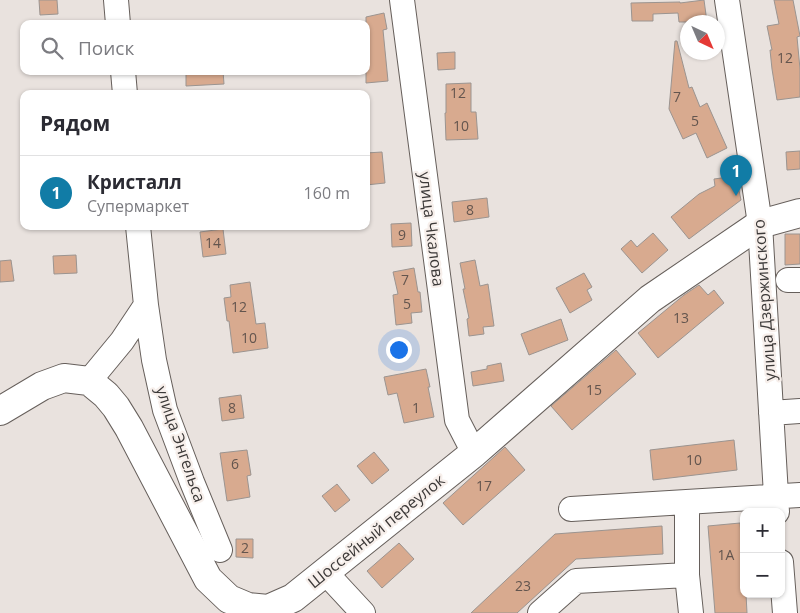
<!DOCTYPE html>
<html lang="ru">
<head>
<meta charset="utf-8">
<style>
  :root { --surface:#fff; --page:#f2f2f3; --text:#2b2b33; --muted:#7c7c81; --line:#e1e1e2; --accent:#117ca6 }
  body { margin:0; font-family:"Open Sans",sans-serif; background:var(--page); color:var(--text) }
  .controls { position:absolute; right:15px; bottom:15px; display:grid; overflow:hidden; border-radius:10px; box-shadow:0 1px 4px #0004 }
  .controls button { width:45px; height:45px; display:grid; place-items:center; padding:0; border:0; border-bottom:1px solid var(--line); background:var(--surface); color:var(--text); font:25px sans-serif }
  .compass { position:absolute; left:680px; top:15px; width:45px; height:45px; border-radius:50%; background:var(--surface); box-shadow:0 1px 4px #0004; rotate:136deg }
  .you { position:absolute; left:398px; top:349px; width:18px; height:18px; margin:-12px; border:4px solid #fff; border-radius:50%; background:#1a73e8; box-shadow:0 0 0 8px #1a73e833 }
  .badge { display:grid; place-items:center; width:32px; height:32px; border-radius:50%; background:var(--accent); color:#fff; font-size:16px; font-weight:700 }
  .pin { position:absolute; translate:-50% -41px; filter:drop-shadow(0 1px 2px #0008) }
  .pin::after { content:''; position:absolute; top:26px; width:18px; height:15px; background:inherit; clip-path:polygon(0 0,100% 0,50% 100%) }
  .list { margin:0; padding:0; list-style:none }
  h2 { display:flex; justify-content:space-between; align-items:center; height:65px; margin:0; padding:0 20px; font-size:21px }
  h2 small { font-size:16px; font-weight:400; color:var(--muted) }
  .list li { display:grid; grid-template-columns:32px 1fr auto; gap:15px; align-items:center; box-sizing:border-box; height:75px; padding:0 20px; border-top:1px solid var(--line) }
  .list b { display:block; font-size:19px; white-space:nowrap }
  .list p { margin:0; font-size:16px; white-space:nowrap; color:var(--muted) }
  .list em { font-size:16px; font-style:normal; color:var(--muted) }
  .icon { flex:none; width:28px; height:28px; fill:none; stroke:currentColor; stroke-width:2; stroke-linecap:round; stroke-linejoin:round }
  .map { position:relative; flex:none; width:800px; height:613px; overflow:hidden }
  .search { position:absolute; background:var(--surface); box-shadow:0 1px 4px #0004; left:20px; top:20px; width:350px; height:55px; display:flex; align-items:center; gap:12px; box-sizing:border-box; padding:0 18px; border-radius:10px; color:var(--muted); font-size:19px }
  .panel { position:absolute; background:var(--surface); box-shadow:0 1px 4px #0004; left:20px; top:90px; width:350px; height:140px; border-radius:10px }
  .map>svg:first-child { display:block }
  .building { fill:#d8aa8f; stroke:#9b9490 }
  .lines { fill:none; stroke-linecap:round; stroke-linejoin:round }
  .minor-casing { stroke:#665f5b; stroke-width:26 }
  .major-casing { stroke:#665f5b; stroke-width:30 }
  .minor { stroke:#fff; stroke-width:24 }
  .major { stroke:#fff; stroke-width:28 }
  .labels { text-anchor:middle; stroke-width:4.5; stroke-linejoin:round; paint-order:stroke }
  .number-label { font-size:14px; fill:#63554e }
  .street-label { font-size:16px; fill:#3c3938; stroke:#f7efeb }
</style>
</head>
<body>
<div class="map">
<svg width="800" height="613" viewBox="0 0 800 613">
  <rect width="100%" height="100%" fill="#e9e2de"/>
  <path class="building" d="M39,0H57L58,14L40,15Z
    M704,0L707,22H679L678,13L653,14V21H632L631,3L680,2V3Z
    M774,0H793L800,36L797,37L800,69V97L777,100L772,69L770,50H772L767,26L779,24Z
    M384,13L387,29L383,30L388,81L366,83V54L369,53L366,40V17Z
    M675,41H677L689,88L692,87L700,107L707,103L727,148L707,158L696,133L683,139L669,109Z
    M455,52V69L438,70L437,53Z
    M186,71H223L224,84L186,86Z
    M471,83V112H476L478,139L446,140L445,113H446V84Z
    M800,151V169L787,170L786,152Z
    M382,152L385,183L366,185V153Z
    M736,176L741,200L689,239L671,217L699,194L715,186L714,179Z
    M487,198L489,217L454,222L452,202Z
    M411,223L412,246L392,247L391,224Z
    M223,229L226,254L203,257L200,232Z
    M653,233L668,250L642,273L621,249L631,240L637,247Z
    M785,234H800V264L785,265Z
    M76,255L77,273L54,274L53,256Z
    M11,260L14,281L0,282V261Z
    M475,260L480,286L488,284L494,326L483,327L484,334L469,336L467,319L469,318L463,289H465L460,263Z
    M414,268L418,292H420L422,312L411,313L412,323L396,325L393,295L398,294L393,272Z
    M584,273L592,287L587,290L592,300L570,313L556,288Z
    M250,282L256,324L265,323L268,348L233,353L229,321H227L224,298L231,297L230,285Z
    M699,285L708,295L714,290L724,303L658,358L638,333L684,295Z
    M561,319L568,340L529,355L521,334Z
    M616,350L636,374L572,430L551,406Z
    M501,363L504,381L473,386L471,372L487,369V366Z
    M426,369L430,387H428L434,417L404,423L397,393L388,395L384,377Z
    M241,395L244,418L222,421L219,398Z
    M734,440L737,470L653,480L650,450Z
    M505,447L525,470L463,525L443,503Z
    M247,450L251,475L247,476L250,497L227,501L220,453Z
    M374,452L389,470L372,484L357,466Z
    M337,484L350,500L335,512L322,496Z
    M740,523L744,570V594H746L747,613H715L708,526Z
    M662,526L663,554L576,559L517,613H471L555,534Z
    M236,539H253V558L236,557Z
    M399,543L414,559L382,588L367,571Z"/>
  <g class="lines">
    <defs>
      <path id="minor" d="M116,0L118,24
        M402,0L457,420L474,453
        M727,0L760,224L777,512
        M123,71L125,94
        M788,280H800
        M146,305L154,360L165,410L192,482L220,550
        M89,381L122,341L146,305L138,226
        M771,413L800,411
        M571,509L800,495
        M781,562L785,613
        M325,572L363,613
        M687,575L691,613
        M540,613L576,581L687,575V502"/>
      <path id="major" d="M0,411L42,386L64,378L89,381L106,395L116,407L129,428L208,579L229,599L248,607L268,609L293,598L474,453L650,299L760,224L800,213"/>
    </defs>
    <use href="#minor" class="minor-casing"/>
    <use href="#major" class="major-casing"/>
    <use href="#minor" class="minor"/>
    <use href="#major" class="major"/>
  </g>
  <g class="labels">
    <g class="number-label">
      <text x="785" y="63">12</text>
      <text x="458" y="98">12</text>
      <text x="677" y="102">7</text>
      <text x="695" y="126">5</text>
      <text x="461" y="131">10</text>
      <text x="470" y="215">8</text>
      <text x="402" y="240">9</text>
      <text x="213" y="248">14</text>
      <text x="405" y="285">7</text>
      <text x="407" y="309">5</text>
      <text x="239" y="312">12</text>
      <text x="681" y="323">13</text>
      <text x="249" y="343">10</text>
      <text x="594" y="395">15</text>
      <text x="232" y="413">8</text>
      <text x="416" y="413">1</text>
      <text x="694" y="465">10</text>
      <text x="235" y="469">6</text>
      <text x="484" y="491">17</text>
      <text x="245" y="553">2</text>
      <text x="726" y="560">1А</text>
      <text x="523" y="591">23</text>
    </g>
    <g class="street-label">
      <text transform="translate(432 229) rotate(83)" y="6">улица Чкалова</text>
      <text transform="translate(764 300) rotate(-94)" y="6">улица Дзержинского</text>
      <text transform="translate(181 444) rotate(71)" y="6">улица Энгельса</text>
      <text transform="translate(376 531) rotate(-39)" y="6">Шоссейный переулок</text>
    </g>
  </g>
</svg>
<div class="controls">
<button>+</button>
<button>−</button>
</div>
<svg class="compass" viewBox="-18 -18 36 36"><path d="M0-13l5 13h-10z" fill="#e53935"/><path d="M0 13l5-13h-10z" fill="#7c7c81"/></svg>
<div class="you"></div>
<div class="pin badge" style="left:736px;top:196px">1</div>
<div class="search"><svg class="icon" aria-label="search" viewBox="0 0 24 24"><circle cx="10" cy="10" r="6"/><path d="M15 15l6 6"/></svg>Поиск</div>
<section class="panel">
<h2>Рядом<small></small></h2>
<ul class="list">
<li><span class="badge">1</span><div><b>Кристалл</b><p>Супермаркет</p></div><em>160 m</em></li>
</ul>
</section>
</div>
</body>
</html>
